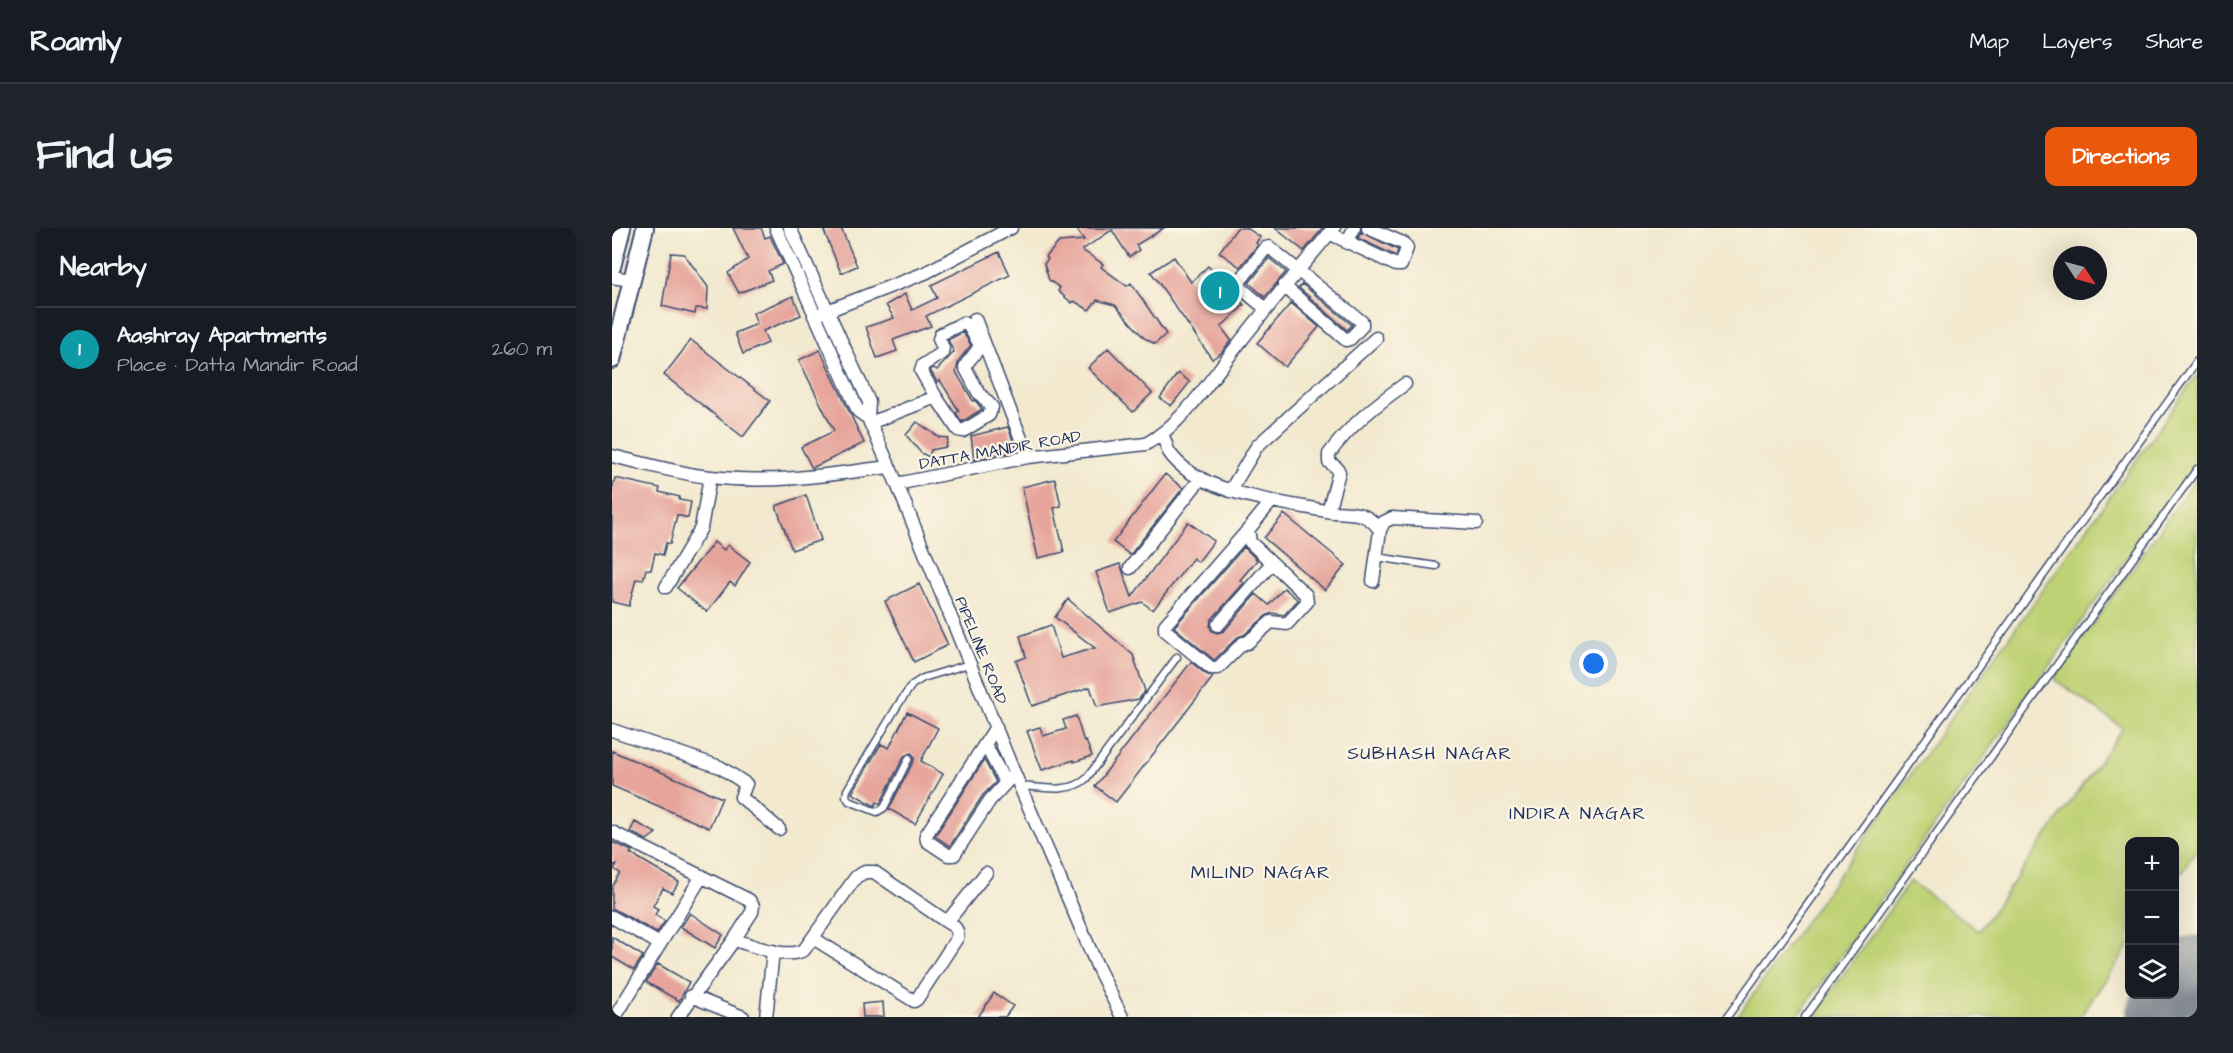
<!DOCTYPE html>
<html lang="en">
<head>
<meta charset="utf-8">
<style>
  :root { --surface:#171b24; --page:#20242c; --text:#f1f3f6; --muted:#9ea1a6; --line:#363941; --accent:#ea580c }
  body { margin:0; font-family:"Architects Daughter",sans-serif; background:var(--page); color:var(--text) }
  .controls { position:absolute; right:18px; bottom:18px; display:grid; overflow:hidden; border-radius:12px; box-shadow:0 6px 24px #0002 }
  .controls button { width:54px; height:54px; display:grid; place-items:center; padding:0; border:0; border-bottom:2px solid var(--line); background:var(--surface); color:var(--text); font:30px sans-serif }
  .compass { position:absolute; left:1441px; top:18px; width:54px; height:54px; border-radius:50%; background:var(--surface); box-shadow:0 6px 24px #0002; rotate:126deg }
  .you { position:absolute; left:982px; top:436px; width:21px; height:21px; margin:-15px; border:4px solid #fff; border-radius:50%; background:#1a73e8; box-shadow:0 0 0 9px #1a73e833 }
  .badge { display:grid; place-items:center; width:39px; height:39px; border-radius:50%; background:var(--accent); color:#fff; font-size:20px; font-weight:700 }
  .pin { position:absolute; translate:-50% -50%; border:3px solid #fff; box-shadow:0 2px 6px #0006 }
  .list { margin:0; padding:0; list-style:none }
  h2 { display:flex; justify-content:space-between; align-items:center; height:78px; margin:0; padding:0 24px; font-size:26px }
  h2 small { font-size:20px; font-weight:400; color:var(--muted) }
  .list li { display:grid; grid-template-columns:39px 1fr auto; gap:18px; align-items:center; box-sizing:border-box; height:84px; padding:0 24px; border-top:2px solid var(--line) }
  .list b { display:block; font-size:22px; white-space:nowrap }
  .list p { margin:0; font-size:20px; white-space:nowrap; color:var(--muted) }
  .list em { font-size:20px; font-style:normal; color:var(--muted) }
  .icon { flex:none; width:33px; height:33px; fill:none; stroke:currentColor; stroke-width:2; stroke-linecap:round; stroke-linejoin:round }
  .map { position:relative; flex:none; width:1585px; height:789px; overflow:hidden; border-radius:12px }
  header { display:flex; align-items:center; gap:36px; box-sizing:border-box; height:84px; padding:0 30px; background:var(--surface); border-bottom:2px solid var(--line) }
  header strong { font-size:28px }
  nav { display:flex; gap:33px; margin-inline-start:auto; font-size:21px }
  .intro { display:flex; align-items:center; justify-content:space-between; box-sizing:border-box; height:144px; padding:0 36px }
  h1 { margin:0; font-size:42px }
  .button { padding:15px 27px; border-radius:12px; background:var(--accent); color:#fff; font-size:21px; font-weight:700 }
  main { display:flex; gap:36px; padding:0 36px }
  aside { flex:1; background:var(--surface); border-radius:12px; box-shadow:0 6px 24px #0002 }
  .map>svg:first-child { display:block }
  .green { fill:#bfd174; stroke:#6d8069; stroke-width:1.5 }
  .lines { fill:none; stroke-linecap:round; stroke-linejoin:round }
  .runway { stroke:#868c96; stroke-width:93 }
  .building { fill:#e6a49b }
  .lane-casing { stroke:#3b4b6f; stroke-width:9 }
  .street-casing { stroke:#3b4b6f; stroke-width:15 }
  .secondary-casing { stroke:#3b4b6f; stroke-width:20 }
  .lane { stroke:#fff; stroke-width:6 }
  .street { stroke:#fff; stroke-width:12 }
  .secondary { stroke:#fff; stroke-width:16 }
  .labels { text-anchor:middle; stroke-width:4.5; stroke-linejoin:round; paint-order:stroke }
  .street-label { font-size:16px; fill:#1b2f5e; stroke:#fcf5e5 }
  .neighbourhood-label { font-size:18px; letter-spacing:1.5px; fill:#1b2f5e; stroke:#fcf5e5 }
</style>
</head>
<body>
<header>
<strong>Roamly</strong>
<nav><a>Map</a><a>Layers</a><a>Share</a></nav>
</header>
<div class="intro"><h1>Find us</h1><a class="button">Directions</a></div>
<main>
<aside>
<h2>Nearby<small></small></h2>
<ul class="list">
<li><span class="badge" style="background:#0f9aa8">1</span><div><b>Aashray Apartments</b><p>Place · Datta Mandir Road</p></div><em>260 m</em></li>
</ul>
</aside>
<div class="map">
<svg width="1585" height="789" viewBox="0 0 1585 789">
  <rect width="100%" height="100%" fill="#fcf5e5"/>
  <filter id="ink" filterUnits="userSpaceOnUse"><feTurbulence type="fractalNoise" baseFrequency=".0167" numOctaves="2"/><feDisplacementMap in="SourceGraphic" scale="12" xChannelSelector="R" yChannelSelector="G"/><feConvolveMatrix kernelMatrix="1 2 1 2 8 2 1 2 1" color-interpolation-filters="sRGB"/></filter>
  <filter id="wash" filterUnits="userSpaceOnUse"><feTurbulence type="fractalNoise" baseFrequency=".008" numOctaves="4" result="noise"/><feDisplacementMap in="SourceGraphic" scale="24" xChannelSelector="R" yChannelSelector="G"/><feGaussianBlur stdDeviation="1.35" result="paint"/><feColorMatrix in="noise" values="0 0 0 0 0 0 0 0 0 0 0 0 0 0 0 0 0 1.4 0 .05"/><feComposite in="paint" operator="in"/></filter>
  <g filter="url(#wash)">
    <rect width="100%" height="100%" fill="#f2e9cf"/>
    <path class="green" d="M1585,147V232L1185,789H1125Z
      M1585,249V622L1563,654L1562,614H1518L1517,718L1468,789H1201L1298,653L1367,703L1511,500L1442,451Z"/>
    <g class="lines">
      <path class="runway" d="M1561,789L1585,754"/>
    </g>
    <g id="blocks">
      <path class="building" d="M121,0H149L153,10L158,8L171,36L156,43L160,52L127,65L116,45L136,31Z
        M219,0H229L245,38L229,45L212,3Z
        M464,0H552L524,17L527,22L517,29L500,2L470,22L491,36L489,39L515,58L519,55L554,106L543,116L532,110L503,77L485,72L477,82L462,73L460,75L446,63L448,60L437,52L432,36L436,31L434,29L447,14L472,12Z
        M625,0H635L648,9L644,15L646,17L628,39L607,24Z
        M663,0H711L692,23Z
        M749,4L786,22L784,28L746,10Z
        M387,24L398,47L314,88L319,98L281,112L285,123L265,130L254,99L282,90L274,77L293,66L300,82L325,70L319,57Z
        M59,25L72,26L96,59L95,81L84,80L83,86L50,78Z
        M562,29L579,54L596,38L632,77L609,99L619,112L610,124L600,131L539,44Z
        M657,30L674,44L653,69L637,55Z
        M690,56L740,97L735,102L687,60Z
        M181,68L189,87L151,103L156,115L131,126L123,105L145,96L141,85Z
        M679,75L707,99L673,139L645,115Z
        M351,104L359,117L347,132L344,144L361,173L363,172L370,181L350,194L344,185L347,183L328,152L325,154L318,142L322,140L325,142L342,124L336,112Z
        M79,112L158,173L131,209L52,147Z
        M496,120L540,165L521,184L476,140Z
        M208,122L252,215L200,240L189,219L222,203L187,132Z
        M566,145L578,154L559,178L548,170Z
        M305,194L327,209L336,210L334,219L319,222L317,229L309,225L294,207Z
        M396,199L405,223L362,232L359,208Z
        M553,246L571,260L518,327L501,314Z
        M3,250L48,260L47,264L68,269L67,272L79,274L76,290L65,287L58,316L54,315L51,327L43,325L39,342L34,341L31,352L24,351L17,378L0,374V262Z
        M443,251L449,278L442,280L452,324L426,330L410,259Z
        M194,267L209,312L180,322L164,278Z
        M672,286L734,337L713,362L652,310Z
        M576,294L602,313L586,334L581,330L541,382L530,374L498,385L484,344L508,336L520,369Z
        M102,314L112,322L116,317L138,334L123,358L118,354L95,384L65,360Z
        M632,319L645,332L628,352L632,355L599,392L598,399L600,403L605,405L612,403L644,366L657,377L672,360L686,372L672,387L660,385L654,388L632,407L626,409L602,432L562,399Z
        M307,356L336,417L302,434L273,373Z
        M456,371L521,427L533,463L527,471L485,479L478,459L420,478L404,433L414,429L408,408L439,397L449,430L483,420L443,389Z
        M579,434L594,446L601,449L504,574L483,558Z
        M295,484L326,500L309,533L331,546L303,596L277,581L302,532V528L299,525L292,528L268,576L265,574L263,578L240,565L269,516L277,520Z
        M464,488L472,514L474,513L480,528L462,534V532L430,542L415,503L428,499L431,508L454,501L451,492Z
        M0,523L110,570L97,600L0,558Z
        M372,532L384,554L371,567L338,618L323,608Z
        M23,594L44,605L35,612L18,604Z
        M0,614L20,623L18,625L67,654L60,665L51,660L41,678L46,681L43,687L53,693L45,705L0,680V659L8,645L2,641L5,636L0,638Z
        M78,685L111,707L103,720L69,699Z
        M0,709L31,728L22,742L0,729Z
        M46,736L77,754L67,773L34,754Z
        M382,765L401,778L393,789H366Z
        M271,774L272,789H251L250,776Z"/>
    </g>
  </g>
  <g filter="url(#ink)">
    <use href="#blocks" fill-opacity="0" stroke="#3b4b6f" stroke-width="1.5"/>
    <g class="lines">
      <defs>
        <path id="lane" d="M764,329L824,338
          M297,530L272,580L265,584L237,573L234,568L235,562L286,477L300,457L311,450L357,436
          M408,558C429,559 457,566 474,551L565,429
          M1115,789L1585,133
          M1193,789L1585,241"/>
        <path id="street" d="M164,0L246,183L256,190
          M178,0L257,174L256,190L285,256L398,535L486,740L510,789
          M717,5L784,37H789L795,20L793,16L756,0
          M735,15L742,0
          M0,49L19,52
          M654,81L630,61L627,54L654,20L657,19L750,94V98L738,111L734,112L672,58
          M202,88L313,45L399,0
          M363,91L416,229
          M258,195L324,169L309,143L311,137L330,125L331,120L327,111L329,106L351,95L356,97L368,117C365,126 356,131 353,139L366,164L380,179L377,187L351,203L346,202L324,169
          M551,207C553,212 554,219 557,224C585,266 669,274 714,283C738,287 752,280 768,302L761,353
          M0,228C32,235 66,246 99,249C158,256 218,247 276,239
          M285,256L416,229L534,216C572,195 598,152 625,118C656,78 689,39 722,0
          M618,263L645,218L764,110
          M716,283L727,244L725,240L717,234V226C737,198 765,176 793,156
          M636,302L553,397V402L599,440H606L631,415H635L659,394L675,396L695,374L694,367L638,314L636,302L659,274
          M768,302L772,294L780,290L864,295
          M518,340L589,250
          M54,359L89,300L98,249
          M606,397L660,335
          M384,499L314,607L315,613L336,627H342L378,572L402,546
          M0,502L108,539L134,556L129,569L167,601
          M373,516L393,554
          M0,604L137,672L141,678L140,684L122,712
          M0,689L48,716
          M201,710L302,773L305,771L345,710C347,701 342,698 335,694
          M79,768L131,789
          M3,789L90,648
          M66,789L122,712C141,717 174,732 192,722L244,649L253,644H262L335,694L374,645
          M154,789L161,723"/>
        <path id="secondary" d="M0,39L10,0
          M0,132L33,0"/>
      </defs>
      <use href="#lane" class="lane-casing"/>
      <use href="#street" class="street-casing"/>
      <use href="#secondary" class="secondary-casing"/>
      <use href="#lane" class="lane"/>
      <use href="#street" class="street"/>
      <use href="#secondary" class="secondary"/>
    </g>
  </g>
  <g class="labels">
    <g class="street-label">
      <text transform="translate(388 221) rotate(-10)" y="6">DATTA MANDIR ROAD</text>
      <text transform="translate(370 422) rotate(68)" y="6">PIPELINE ROAD</text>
    </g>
    <g class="neighbourhood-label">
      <text x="818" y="531">SUBHASH NAGAR</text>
      <text x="966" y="591">INDIRA NAGAR</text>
      <text x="649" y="650">MILIND NAGAR</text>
    </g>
  </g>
</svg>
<div class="controls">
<button>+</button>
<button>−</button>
<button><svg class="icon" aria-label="layers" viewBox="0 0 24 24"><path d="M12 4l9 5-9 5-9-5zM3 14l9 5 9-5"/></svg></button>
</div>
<svg class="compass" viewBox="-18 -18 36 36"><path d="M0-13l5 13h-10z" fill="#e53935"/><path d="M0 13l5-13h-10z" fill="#9ea1a6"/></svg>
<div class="you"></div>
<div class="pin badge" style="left:608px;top:63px;background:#0f9aa8">1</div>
</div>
</main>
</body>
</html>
